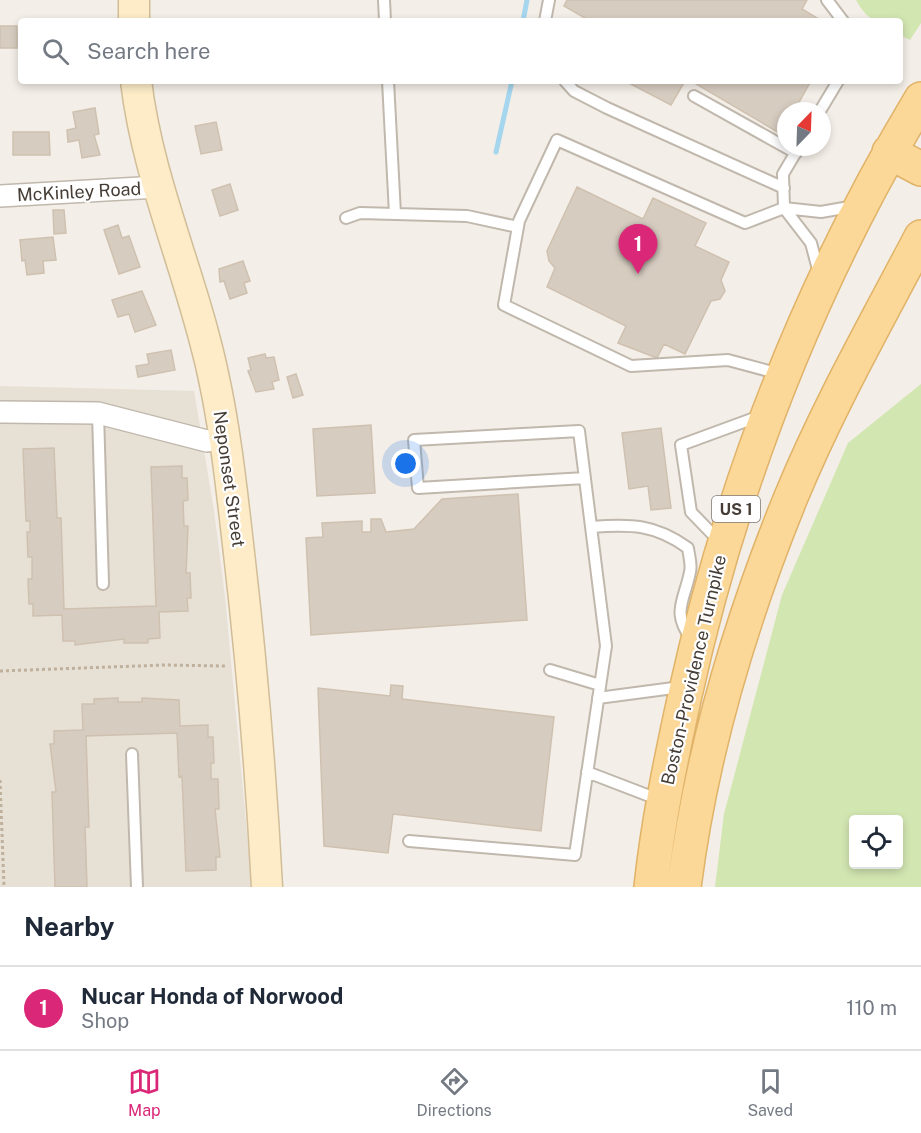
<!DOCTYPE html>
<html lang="en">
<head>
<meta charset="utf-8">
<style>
  :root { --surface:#fff; --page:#f2f2f3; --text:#1f2937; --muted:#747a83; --line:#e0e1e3; --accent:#db2777 }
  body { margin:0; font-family:"Public Sans",sans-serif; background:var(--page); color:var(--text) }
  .controls { position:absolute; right:18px; bottom:18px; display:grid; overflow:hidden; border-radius:6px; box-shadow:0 3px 9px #0003 }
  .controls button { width:54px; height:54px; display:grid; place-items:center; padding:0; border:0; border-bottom:2px solid var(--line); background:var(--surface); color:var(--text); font:30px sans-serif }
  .compass { position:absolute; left:777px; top:102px; width:54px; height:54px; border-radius:50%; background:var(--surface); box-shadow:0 3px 9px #0003; rotate:23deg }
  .you { position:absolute; left:406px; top:464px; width:21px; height:21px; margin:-15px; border:4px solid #fff; border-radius:50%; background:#1a73e8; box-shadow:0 0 0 9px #1a73e833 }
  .badge { display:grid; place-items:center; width:39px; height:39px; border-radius:50%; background:var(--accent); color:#fff; font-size:20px; font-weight:700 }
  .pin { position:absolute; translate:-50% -50px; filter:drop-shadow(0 2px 3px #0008) }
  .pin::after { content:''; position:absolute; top:32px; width:21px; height:18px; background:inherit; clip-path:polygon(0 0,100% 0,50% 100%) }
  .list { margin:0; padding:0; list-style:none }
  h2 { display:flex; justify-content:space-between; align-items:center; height:78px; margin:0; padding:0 24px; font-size:26px }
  h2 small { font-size:20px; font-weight:400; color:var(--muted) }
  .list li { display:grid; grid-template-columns:39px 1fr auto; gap:18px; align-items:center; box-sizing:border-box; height:84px; padding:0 24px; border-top:2px solid var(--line) }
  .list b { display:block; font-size:22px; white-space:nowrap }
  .list p { margin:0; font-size:20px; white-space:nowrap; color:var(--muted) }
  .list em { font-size:20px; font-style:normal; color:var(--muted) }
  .icon { flex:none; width:33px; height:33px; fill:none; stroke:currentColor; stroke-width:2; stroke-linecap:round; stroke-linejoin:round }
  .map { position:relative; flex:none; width:921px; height:887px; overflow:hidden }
  .search { position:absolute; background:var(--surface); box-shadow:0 3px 9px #0003; left:18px; right:18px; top:18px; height:66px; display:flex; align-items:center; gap:15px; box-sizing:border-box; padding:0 21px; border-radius:6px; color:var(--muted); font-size:22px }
  .sheet { height:162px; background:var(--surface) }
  nav { display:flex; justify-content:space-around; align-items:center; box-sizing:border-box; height:84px; border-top:2px solid var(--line); background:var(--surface); font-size:16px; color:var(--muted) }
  nav a { display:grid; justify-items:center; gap:3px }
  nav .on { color:var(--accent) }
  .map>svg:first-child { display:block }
  .residential { fill:#e7e0d5 }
  .green { fill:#d2e6b1; fill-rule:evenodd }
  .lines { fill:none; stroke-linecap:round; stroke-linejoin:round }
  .stream { stroke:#a5d6ee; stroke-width:5 }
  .building { fill:#d7ccc0; stroke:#cfc1b0; stroke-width:1.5 }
  .lane-casing { stroke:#c1b8ad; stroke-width:14 }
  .street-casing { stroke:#c1b8ad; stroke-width:24 }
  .secondary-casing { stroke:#d1be98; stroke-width:33 }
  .primary-casing { stroke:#e0b368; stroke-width:36 }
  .path { stroke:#bfb09c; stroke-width:3; stroke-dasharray:3 3; stroke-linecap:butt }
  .lane { stroke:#fff; stroke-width:10 }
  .street { stroke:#fff; stroke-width:21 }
  .secondary { stroke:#fdecc7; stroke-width:30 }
  .primary { stroke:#fbd798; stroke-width:33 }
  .labels { text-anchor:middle; stroke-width:4.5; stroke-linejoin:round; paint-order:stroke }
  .shield { fill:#fff; stroke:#7e7872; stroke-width:1.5 }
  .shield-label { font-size:16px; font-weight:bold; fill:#463e36 }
  .street-label { font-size:18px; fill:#463e36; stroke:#fff }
</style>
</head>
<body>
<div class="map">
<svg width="921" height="887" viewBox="0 0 921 887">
  <rect width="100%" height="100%" fill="#f3eee7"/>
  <path class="residential" d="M0,386L194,391L214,511L225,597L252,887H0Z"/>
  <path class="green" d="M856,0H921V23L910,40L900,35V21C875,21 869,23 856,0Z
    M921,384V887H715L724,814L782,595L848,443ZM854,820H898V864H854Z"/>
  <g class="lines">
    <path class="stream" d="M523,21L527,0
      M496,152L512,81"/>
  </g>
  <path class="building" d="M567,0H807L802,9L822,21H590L564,6Z
    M0,26H17V48H0Z
    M625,81H685L671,105Z
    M691,81H811L794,111H786V126L781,134Z
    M95,108L99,134L94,135L100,155L82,158L79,140L68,142L67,130L76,128L73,112Z
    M216,122L222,150L201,154L195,126Z
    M13,132H49L50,155H13Z
    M230,184L238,210L220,216L212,190Z
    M577,187L643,219L653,198L706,223L695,246L729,262L721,280L725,291L720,299L711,301L685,354L664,344L657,358L618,343L626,326L547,287L555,268L549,261L547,251Z
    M53,210H64L66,233L54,234Z
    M118,225L122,238L129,236L140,267L119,274L104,230Z
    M53,237L56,260L43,261L44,273L27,275L25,260L22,261L20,240Z
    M243,261L250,281L244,283L247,293L230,299L224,281L220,282L219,269Z
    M142,291L156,325L135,332L129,314L118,317L112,300Z
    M171,350L175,370L138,377L136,366L149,364L147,354Z
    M265,354L266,358L274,357L279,380L272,382L274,389L256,392L248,371L251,370L248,358Z
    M296,374L303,395L293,398L287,377Z
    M371,425L375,493L317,496L313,429Z
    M661,428L671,508L651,510L648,486L629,489L622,433Z
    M54,448L57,518H61L64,609L156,606L151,467L182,466V478H187L188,500L183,501L184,526H188L186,573H190L191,598H187L188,611L159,612L160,638L148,639V643H124V639L75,645V641H63L62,615L33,616V604H29L28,579H32V557H28L27,532H30V521H26L23,449Z
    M518,494L527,620L311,635L306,538L323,537L322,523L362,521V532H371V519H381L386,532L414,529L442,499Z
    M391,685L403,686L402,699L554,717L541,831L393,814L388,853L324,846L318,688L390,696Z
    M118,698V702H142V698L179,700L180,726L208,725V737H213L214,763H211V779H218L219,809H215L220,857H216V870L186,871L182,776L179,777L177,733L86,736L89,827H85L87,887H55L52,792H56L50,744H54V731L83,730L82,704H94V699Z"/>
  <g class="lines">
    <defs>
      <path id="lane" d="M384,0L385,21
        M827,0L843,21
        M545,21L549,0
        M388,81L395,214
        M565,81L574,91L607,108L784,188
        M694,96L796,153
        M820,111L838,81
        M799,147L783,174L784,208L811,243L819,273
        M346,218L360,213L467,216L518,227
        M780,374L728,360L631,366L504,305L519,221L557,140L745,223L784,208L821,212L855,206
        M98,413L103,584
        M591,527C631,524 655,524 688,548C689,556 692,565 690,572C684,602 671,612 692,640
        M721,543L691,512L681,445L760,416
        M550,670L600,685
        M598,698L681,687
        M132,754L137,887
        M587,772L660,800
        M409,841L575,855L606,646L579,431L414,440L418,488L585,478"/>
      <path id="street" d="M0,196L158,187
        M0,412L98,413L207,441L224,438"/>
      <path id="secondary" d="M134,21V0
        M136,81C148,182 192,275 213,374C226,433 232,493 239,553C252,666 261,774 267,887"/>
      <path id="primary" d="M889,152L921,169
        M651,887C658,822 671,759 685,695C731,486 810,283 921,99
        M684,887C701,754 740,622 791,497C828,407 876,323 921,237"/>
    </defs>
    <use href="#lane" class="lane-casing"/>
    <use href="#street" class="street-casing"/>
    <use href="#secondary" class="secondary-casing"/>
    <use href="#primary" class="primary-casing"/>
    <path class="path" d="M0,671L165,665L226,666
      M0,780L4,887"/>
    <use href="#lane" class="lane"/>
    <use href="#street" class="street"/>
    <use href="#secondary" class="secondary"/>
    <use href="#primary" class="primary"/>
  </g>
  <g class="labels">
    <rect class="shield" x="712" y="496" width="48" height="26" rx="4.5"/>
    <g class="shield-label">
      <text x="736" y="515">US 1</text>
    </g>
    <g class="street-label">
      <text transform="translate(79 192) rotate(-3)" y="6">McKinley Road</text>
      <text transform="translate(229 479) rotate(82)" y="6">Neponset Street</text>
      <text transform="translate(694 670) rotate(-77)" y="6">Boston-Providence Turnpike</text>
    </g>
  </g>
</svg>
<div class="controls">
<button><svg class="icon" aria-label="locate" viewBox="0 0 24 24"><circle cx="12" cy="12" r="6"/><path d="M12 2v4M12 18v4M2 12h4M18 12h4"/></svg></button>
</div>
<svg class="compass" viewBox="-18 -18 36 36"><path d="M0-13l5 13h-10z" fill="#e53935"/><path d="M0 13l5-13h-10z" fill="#747a83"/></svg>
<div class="you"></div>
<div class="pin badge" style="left:638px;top:274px">1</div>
<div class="search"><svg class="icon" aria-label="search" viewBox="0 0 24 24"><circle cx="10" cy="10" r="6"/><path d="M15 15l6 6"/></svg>Search here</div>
</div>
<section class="sheet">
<h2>Nearby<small></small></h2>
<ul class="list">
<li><span class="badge">1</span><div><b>Nucar Honda of Norwood</b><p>Shop</p></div><em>110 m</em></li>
</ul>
</section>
<nav>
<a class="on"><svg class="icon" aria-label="map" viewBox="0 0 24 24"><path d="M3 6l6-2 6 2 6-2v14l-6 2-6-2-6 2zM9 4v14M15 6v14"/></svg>Map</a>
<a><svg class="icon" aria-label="directions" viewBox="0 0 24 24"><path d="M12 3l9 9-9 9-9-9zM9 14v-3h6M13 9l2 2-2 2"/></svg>Directions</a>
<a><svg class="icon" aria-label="saved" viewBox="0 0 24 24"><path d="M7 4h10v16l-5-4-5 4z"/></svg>Saved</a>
</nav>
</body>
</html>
